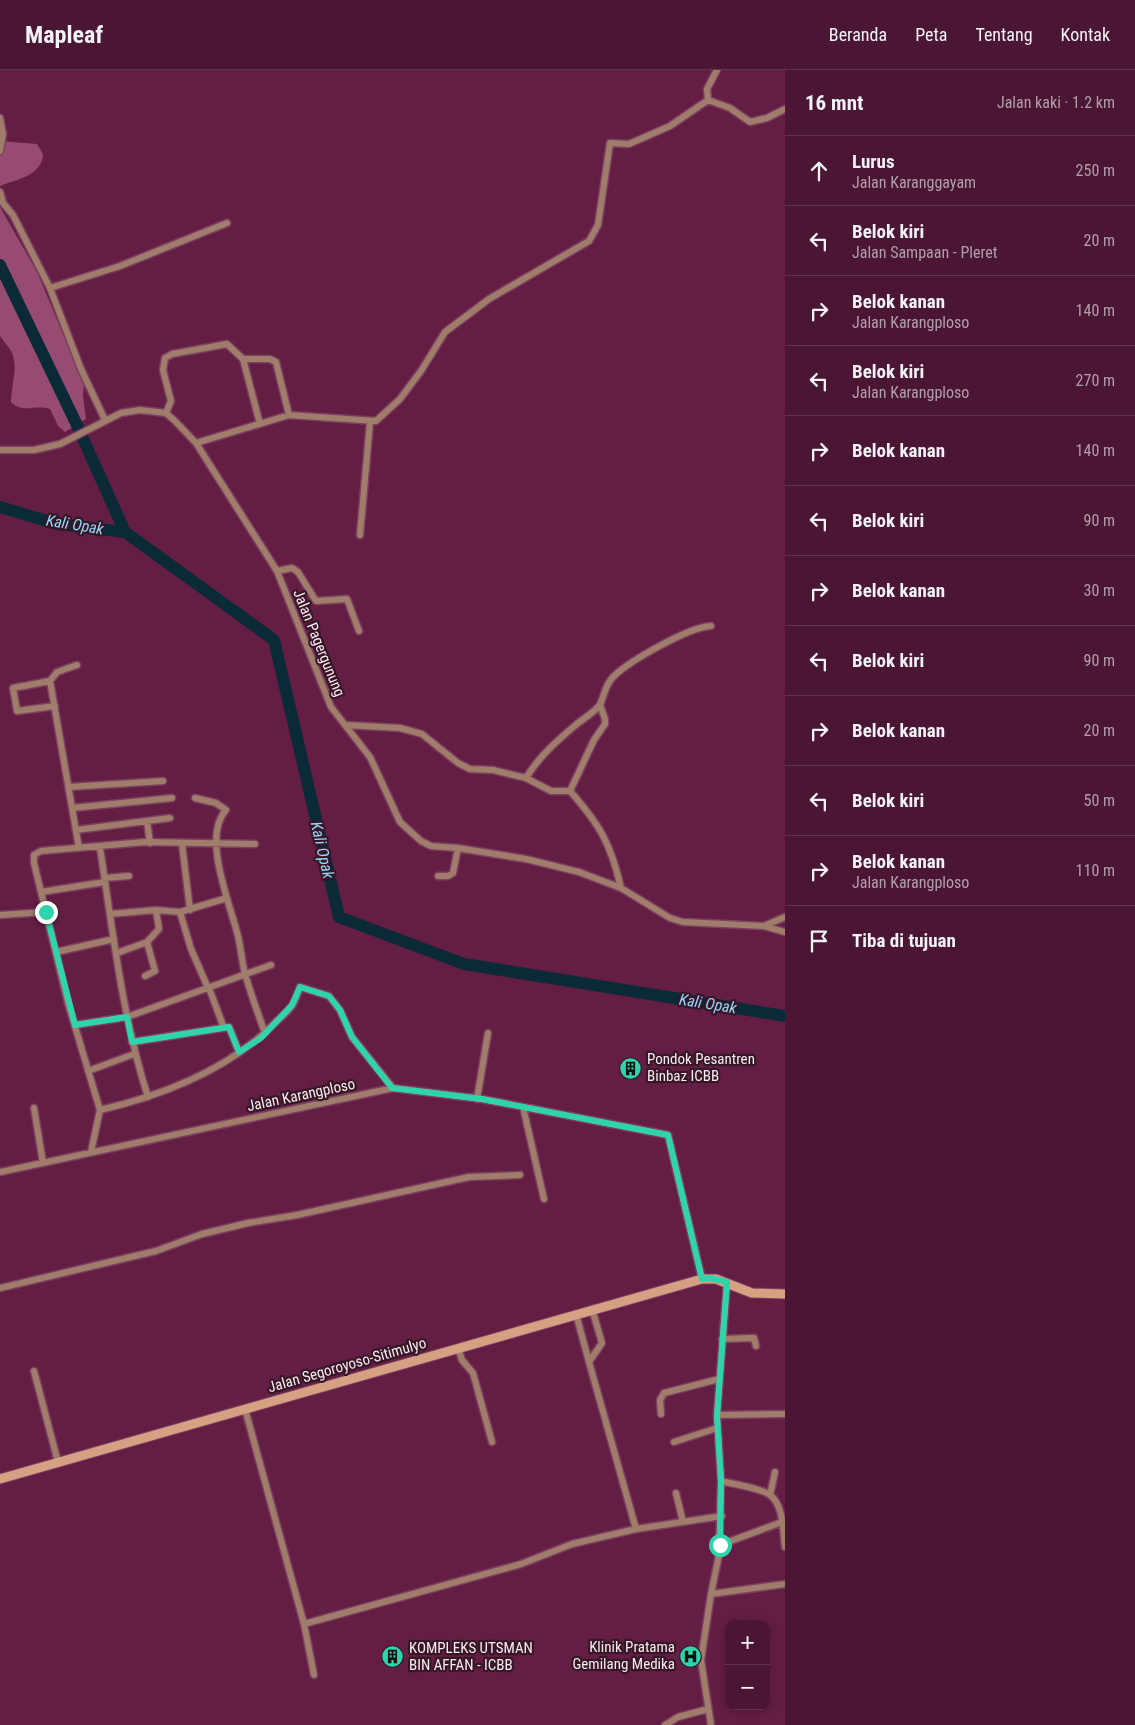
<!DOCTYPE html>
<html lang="id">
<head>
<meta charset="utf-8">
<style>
  :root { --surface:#4b1633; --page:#55233f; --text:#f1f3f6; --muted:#b29fac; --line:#62354e }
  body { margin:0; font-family:"Roboto Condensed",sans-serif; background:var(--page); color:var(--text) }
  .controls { position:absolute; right:15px; bottom:15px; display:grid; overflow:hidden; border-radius:10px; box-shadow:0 2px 12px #0003 }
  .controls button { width:45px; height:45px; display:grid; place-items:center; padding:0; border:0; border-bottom:1px solid var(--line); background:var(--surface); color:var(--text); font:25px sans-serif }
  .stop { position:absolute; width:15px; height:15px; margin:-11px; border:4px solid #2ed4aa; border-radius:50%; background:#fff }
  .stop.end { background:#2ed4aa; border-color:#fff; box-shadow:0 1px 5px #0008 }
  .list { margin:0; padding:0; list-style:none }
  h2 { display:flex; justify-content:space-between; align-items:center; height:65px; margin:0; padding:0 20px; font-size:21px }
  h2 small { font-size:16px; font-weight:400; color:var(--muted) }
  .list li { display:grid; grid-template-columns:32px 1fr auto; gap:15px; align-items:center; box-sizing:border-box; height:70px; padding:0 20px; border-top:1px solid var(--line) }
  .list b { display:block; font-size:19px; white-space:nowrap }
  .list p { margin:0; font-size:16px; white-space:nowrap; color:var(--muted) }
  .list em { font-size:16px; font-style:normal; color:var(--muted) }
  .icon { flex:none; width:28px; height:28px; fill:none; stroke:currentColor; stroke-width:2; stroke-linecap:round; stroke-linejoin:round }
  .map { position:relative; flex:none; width:785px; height:1655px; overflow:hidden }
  header { display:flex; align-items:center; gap:30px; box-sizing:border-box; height:70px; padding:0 25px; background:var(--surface); border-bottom:1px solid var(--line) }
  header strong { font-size:24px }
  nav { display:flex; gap:28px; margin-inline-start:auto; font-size:18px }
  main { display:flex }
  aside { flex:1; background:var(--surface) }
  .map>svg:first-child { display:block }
  .forest { fill:#974b71 }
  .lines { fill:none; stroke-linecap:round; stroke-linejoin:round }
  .river { stroke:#0a2a38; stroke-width:12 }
  .street-casing { stroke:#7c3f60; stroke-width:9 }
  .secondary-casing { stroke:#7c3f60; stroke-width:11 }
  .street { stroke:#9f7d6a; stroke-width:6 }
  .secondary { stroke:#d6a183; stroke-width:9 }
  .route { stroke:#2ed4aa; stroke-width:6 }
  .labels { text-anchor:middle; stroke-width:4.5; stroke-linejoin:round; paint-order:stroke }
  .street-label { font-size:15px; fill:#fceaf1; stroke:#361727 }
  .poi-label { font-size:15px; fill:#fceaf1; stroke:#361727; text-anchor:start }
  .water-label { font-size:16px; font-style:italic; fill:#93d9fc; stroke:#361727 }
</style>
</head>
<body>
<header>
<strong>Mapleaf</strong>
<nav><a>Beranda</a><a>Peta</a><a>Tentang</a><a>Kontak</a></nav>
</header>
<main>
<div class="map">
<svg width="785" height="1655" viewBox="0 0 785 1655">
  <rect width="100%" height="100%" fill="#641e44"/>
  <path class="forest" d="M0,71L37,74L43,84C42,106 17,109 0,116Z
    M0,137L37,202L84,314L83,326L86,349L65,362L58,356L50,339C36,334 22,344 11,332C11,316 19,296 11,281C8,275 3,272 0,265Z"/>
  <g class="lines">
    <path class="river" d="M0,195L76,353L125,462
      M0,437L57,454L125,462L274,570L339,847L464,894L785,946"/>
    <defs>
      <path id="street" d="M708,30L730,38L750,52L767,48L785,39
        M708,30L707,19L717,0
        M0,48L3,64L0,81
        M0,122L3,133L13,145L50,218L81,299L105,350
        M50,218L120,196L227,153
        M243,289L260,354
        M166,343L171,331L163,300L165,288L172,284L227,274L243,289H270L276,292L289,345
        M196,373L289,345L376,351L400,329L421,301L445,262L489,229L589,171L598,155L610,73L629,74L670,56L708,30
        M0,380H34L60,374L121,343L140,340L166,343L175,351L196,373L277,501L331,637L370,687L400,752L421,771L431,776L458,778L526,789L579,802L621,818L670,848L683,852L764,856L785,847
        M360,465L370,352
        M277,501L292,498L298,502L316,531L347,529L359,561
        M50,611L79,778
        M55,636L17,641L13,618L50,611L57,602L77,595
        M346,655L400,658L422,664L458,693L470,699L493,700L526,708L551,721H570C600,755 611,774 621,818
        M526,708C540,685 558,670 578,653C585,648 594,642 599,636C604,629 604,615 614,606C631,590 689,557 711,556
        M69,717L163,711
        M570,721L594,670L605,654V649L600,635
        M195,728L216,733L226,740C201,767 231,836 238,866C241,879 242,892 245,904C251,924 258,944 265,963
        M72,738L172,728
        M147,751L150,773
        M76,760L170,748
        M182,774L190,840
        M100,778C113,862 122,946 148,1027
        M438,806H448L453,803L458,778
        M105,808L129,806
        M41,822L105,812
        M180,842L191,879L208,918
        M110,844L156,840L180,842L227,828
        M0,845L46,842
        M764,856L785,862
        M56,882L114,869
        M117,883L147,872L159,859L156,840
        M145,906L155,901L147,872
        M209,918L224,958
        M75,955L127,947L271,895
        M132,972L229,957L239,982
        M88,1001L134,984
        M477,1029L488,963
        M523,1037L544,1129
        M34,1038L43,1093
        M100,1040C164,1025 230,999 277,951C282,946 289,941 293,934C296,929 298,922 300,917L329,926L340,940L352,967L393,1018
        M91,1082L100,1040L68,933L34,793V785L41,781L145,772L255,774
        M0,1102L393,1018L482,1029L668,1065L702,1209
        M0,1218L156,1181L202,1164L248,1153L297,1145L469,1107L520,1105
        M592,1239L602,1273L589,1292L636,1459
        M576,1244L589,1292
        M722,1269L754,1268L756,1276
        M458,1278L462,1290L473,1303L492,1372
        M34,1301L58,1392
        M245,1339L304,1554L314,1605
        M661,1344L660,1330L664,1323L719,1309
        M717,1345L785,1344
        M674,1372L717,1358
        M721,1411C733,1414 761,1418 770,1425C784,1435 783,1463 785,1477
        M676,1423L683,1452
        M770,1425L775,1402
        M720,1475L782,1452
        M711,1524L785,1514
        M304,1554L521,1494L572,1474L636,1459L722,1446
        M665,1655L678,1647L708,1639
        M711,1655L701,1590L711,1524L719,1485L721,1411L717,1345L727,1212"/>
      <path id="secondary" d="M0,1409L702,1209H716L752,1223L785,1224"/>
    </defs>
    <use href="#street" class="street-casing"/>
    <use href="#secondary" class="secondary-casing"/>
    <use href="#street" class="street"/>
    <use href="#secondary" class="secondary"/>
  </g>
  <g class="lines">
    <path class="route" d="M46,842L75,955L127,947L132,972L229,957L239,982L261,968L292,935L300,917L329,926L340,940L352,967L392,1018L482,1029L668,1065L702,1209L710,1208L727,1212L717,1346L721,1411L720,1475"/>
  </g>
  <defs>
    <symbol id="building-disc" viewBox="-11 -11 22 22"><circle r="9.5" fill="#2ed4aa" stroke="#361727"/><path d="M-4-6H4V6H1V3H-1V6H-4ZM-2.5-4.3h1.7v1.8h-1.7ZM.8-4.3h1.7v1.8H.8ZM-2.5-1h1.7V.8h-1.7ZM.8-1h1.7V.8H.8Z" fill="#111"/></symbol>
    <symbol id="hospital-disc" viewBox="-11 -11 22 22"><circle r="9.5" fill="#2ed4aa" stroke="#361727"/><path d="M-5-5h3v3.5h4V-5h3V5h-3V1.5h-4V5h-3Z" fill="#111"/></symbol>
  </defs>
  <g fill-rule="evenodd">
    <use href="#building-disc" x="618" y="986" width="25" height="25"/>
    <use href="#hospital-disc" x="678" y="1574" width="25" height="25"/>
    <use href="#building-disc" x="380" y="1574" width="25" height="25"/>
  </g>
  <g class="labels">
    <g class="street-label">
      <text transform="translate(319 573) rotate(68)" y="5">Jalan Pagergunung</text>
      <text transform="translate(301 1025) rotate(-12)" y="5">Jalan Karangploso</text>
      <text transform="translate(347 1295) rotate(-16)" y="5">Jalan Segoroyoso-Sitimulyo</text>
    </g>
    <g class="poi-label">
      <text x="647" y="994">Pondok Pesantren<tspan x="647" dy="17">Binbaz ICBB</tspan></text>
      <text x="675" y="1582" text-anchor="end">Klinik Pratama<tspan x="675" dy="17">Gemilang Medika</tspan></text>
      <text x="409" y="1583">KOMPLEKS UTSMAN<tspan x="409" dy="17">BIN AFFAN - ICBB</tspan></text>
    </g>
    <g class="water-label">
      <text transform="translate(75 454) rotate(9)" y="6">Kali Opak</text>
      <text transform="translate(323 780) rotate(77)" y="6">Kali Opak</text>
      <text transform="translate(708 933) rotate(9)" y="6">Kali Opak</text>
    </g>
  </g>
</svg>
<div class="controls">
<button>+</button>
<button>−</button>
</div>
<div class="stop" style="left:720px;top:1475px"></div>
<div class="stop end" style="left:46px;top:842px"></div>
</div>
<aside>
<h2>16 mnt<small>Jalan kaki · 1.2 km</small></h2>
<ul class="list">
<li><svg class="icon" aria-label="ahead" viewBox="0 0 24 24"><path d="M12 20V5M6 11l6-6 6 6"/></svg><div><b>Lurus</b><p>Jalan Karanggayam</p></div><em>250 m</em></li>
<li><svg class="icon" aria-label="left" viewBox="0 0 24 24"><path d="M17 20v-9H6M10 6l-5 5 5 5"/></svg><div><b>Belok kiri</b><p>Jalan Sampaan - Pleret</p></div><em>20 m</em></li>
<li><svg class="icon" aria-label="right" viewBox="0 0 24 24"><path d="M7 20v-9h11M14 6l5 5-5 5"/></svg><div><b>Belok kanan</b><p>Jalan Karangploso</p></div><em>140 m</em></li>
<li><svg class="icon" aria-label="left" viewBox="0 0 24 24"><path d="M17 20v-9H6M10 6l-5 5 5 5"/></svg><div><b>Belok kiri</b><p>Jalan Karangploso</p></div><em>270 m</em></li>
<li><svg class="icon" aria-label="right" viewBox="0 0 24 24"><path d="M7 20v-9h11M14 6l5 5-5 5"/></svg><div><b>Belok kanan</b></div><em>140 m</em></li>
<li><svg class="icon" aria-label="left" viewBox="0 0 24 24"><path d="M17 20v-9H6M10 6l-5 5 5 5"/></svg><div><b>Belok kiri</b></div><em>90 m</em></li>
<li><svg class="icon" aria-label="right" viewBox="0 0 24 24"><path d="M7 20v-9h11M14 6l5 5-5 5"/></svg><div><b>Belok kanan</b></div><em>30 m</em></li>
<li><svg class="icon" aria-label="left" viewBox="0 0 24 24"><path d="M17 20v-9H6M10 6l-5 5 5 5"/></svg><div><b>Belok kiri</b></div><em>90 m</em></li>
<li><svg class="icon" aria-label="right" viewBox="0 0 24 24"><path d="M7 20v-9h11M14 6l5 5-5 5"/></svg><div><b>Belok kanan</b></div><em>20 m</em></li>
<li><svg class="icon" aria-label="left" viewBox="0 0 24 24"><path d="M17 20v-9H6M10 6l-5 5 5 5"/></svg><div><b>Belok kiri</b></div><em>50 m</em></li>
<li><svg class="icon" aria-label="right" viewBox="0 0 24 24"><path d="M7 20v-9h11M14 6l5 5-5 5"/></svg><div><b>Belok kanan</b><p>Jalan Karangploso</p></div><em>110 m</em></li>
<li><svg class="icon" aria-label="arrive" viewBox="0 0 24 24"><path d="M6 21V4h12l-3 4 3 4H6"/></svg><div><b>Tiba di tujuan</b></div></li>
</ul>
</aside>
</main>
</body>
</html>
